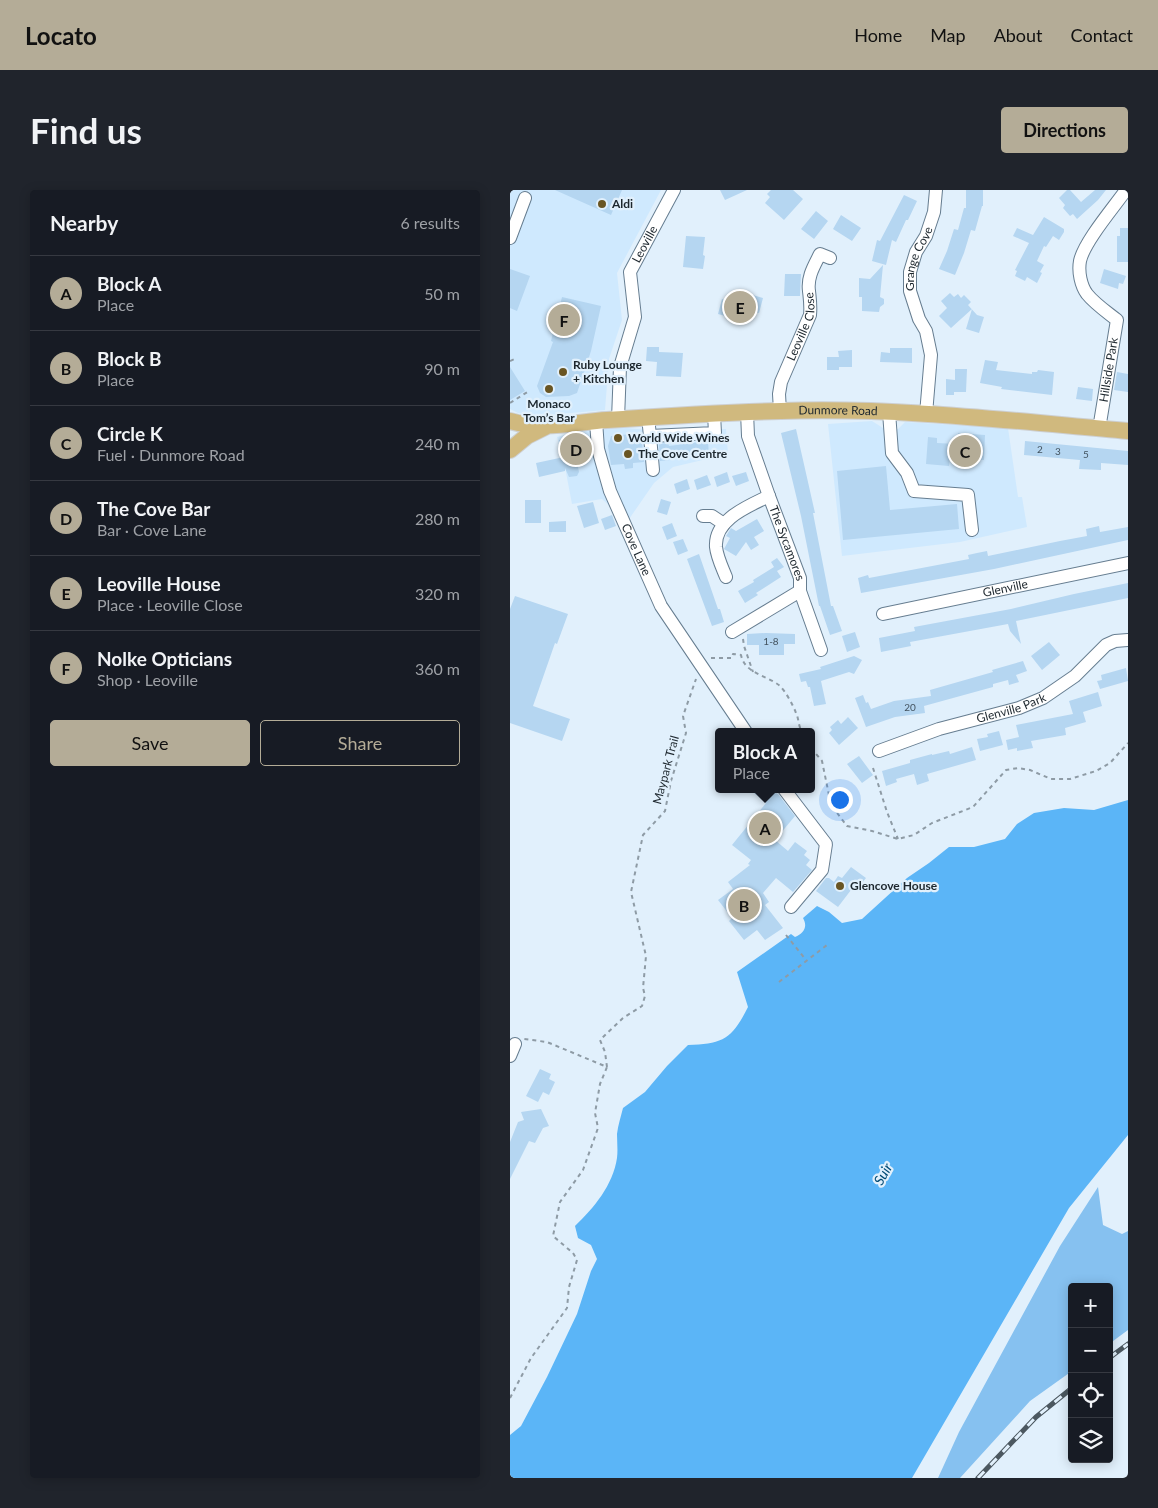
<!DOCTYPE html>
<html lang="en">
<head>
<meta charset="utf-8">
<style>
  :root { --surface:#171b24; --page:#20242c; --text:#f1f3f6; --muted:#9ea1a6; --line:#363941; --accent:#b4ac97 }
  body { margin:0; font-family:Lato,sans-serif; background:var(--page); color:var(--text) }
  .controls { position:absolute; right:15px; bottom:15px; display:grid; overflow:hidden; border-radius:5px; box-shadow:0 2px 12px #0003 }
  .controls button { width:45px; height:45px; display:grid; place-items:center; padding:0; border:0; border-bottom:1px solid var(--line); background:var(--surface); color:var(--text); font:25px sans-serif }
  .you { position:absolute; left:329px; top:609px; width:18px; height:18px; margin:-12px; border:4px solid #fff; border-radius:50%; background:#1a73e8; box-shadow:0 0 0 8px #1a73e833 }
  .badge { display:grid; place-items:center; width:32px; height:32px; border-radius:50%; background:var(--accent); color:#111; font-size:16px; font-weight:700 }
  .pin { position:absolute; translate:-50% -50%; border:2px solid #fff; box-shadow:0 1px 5px #0006 }
  .popup { position:absolute; left:205px; top:538px; width:100px; height:65px; box-sizing:border-box; display:grid; place-content:center; border-radius:5px; background:var(--surface); filter:drop-shadow(0 1px 4px #0005); font-size:16px; white-space:nowrap; color:var(--muted) }
  .popup b { font-size:19px; color:var(--text) }
  .popup::after { content:''; position:absolute; left:50%; top:100%; margin-left:-10px; border:10px solid transparent; border-top-color:var(--surface) }
  .list { margin:0; padding:0; list-style:none }
  h2 { display:flex; justify-content:space-between; align-items:center; height:65px; margin:0; padding:0 20px; font-size:21px }
  h2 small { font-size:16px; font-weight:400; color:var(--muted) }
  .list li { display:grid; grid-template-columns:32px 1fr auto; gap:15px; align-items:center; box-sizing:border-box; height:75px; padding:0 20px; border-top:1px solid var(--line) }
  .list b { display:block; font-size:19px; white-space:nowrap }
  .list p { margin:0; font-size:16px; white-space:nowrap; color:var(--muted) }
  .list em { font-size:16px; font-style:normal; color:var(--muted) }
  .actions { display:flex; gap:10px; padding:15px 20px }
  .actions a { flex:1; padding:11px 0; border:1px solid var(--accent); border-radius:5px; text-align:center; font-size:18px; color:var(--accent) }
  .actions .main { background:var(--accent); color:#111 }
  .icon { flex:none; width:28px; height:28px; fill:none; stroke:currentColor; stroke-width:2; stroke-linecap:round; stroke-linejoin:round }
  .map { position:relative; flex:none; width:618px; height:1288px; overflow:hidden; border-radius:5px }
  header { display:flex; align-items:center; gap:30px; box-sizing:border-box; height:70px; padding:0 25px; background:var(--accent); color:#111 }
  header strong { font-size:24px }
  nav { display:flex; gap:28px; margin-inline-start:auto; font-size:18px }
  .intro { display:flex; align-items:center; justify-content:space-between; box-sizing:border-box; height:120px; padding:0 30px }
  h1 { margin:0; font-size:35px }
  .button { padding:12px 22px; border-radius:5px; background:var(--accent); color:#111; font-size:18px; font-weight:700 }
  main { display:flex; gap:30px; padding:0 30px }
  aside { flex:1; background:var(--surface); border-radius:5px; box-shadow:0 2px 12px #0003 }
  .map>svg:first-child { display:block }
  .built { fill:#cfe9fe }
  .green { fill:#86c1f0 }
  .water { fill:#5bb5f7 }
  .building { fill:#b5d6f1 }
  .lines { fill:none; stroke-linecap:round; stroke-linejoin:round }
  .minor-casing { stroke:#667d90; stroke-width:14 }
  .major-casing { stroke:#cdcfd1; stroke-width:18 }
  .path { stroke:#8e9ba5; stroke-width:2; stroke-dasharray:4 4; stroke-linecap:butt }
  .minor { stroke:#fff; stroke-width:12 }
  .major { stroke:#d0b97e; stroke-width:16 }
  .rail-casing { stroke:#4c5860; stroke-width:5 }
  .rail { stroke:#e1f0fc; stroke-width:3; stroke-dasharray:9; stroke-linecap:butt }
  .poi-dot { fill:#695523; stroke:#e1f0fc; stroke-width:2 }
  .labels { text-anchor:middle; stroke-width:4.5; stroke-linejoin:round; paint-order:stroke }
  .number-label { font-size:10px; fill:#43535f }
  .poi-label { font-size:12px; font-weight:bold; fill:#1d272e; stroke:#e1f0fc; text-anchor:start }
  .street-label { font-size:12px; fill:#1d272e; stroke:#e1f0fc }
  .water-label { font-size:14px; font-style:italic; fill:#004a74; stroke:#e1f0fc }
</style>
</head>
<body>
<header>
<strong>Locato</strong>
<nav><a>Home</a><a>Map</a><a>About</a><a>Contact</a></nav>
</header>
<div class="intro"><h1>Find us</h1><a class="button">Directions</a></div>
<main>
<aside>
<h2>Nearby<small>6 results</small></h2>
<ul class="list">
<li><span class="badge">A</span><div><b>Block A</b><p>Place</p></div><em>50 m</em></li>
<li><span class="badge">B</span><div><b>Block B</b><p>Place</p></div><em>90 m</em></li>
<li><span class="badge">C</span><div><b>Circle K</b><p>Fuel · Dunmore Road</p></div><em>240 m</em></li>
<li><span class="badge">D</span><div><b>The Cove Bar</b><p>Bar · Cove Lane</p></div><em>280 m</em></li>
<li><span class="badge">E</span><div><b>Leoville House</b><p>Place · Leoville Close</p></div><em>320 m</em></li>
<li><span class="badge">F</span><div><b>Nolke Opticians</b><p>Shop · Leoville</p></div><em>360 m</em></li>
</ul>
<div class="actions"><a class="main">Save</a><a>Share</a></div>
</aside>
<div class="map">
<svg width="618" height="1288" viewBox="0 0 618 1288">
  <rect width="100%" height="100%" fill="#e1f0fc"/>
  <path class="built" d="M0,0H151L107,83L112,130L99,169L95,220L27,226L8,223L0,219Z
    M362,231L373,238L388,239L395,232L498,238L508,307H512L517,337L450,352L332,366L318,234Z
    M117,238L148,241L216,239L218,264L163,277L144,293L117,332L92,309L62,314L54,272L47,247L77,239Z"/>
  <path class="green" d="M588,997L593,1035L612,1044L618,1041V1140L599,1154V1097H562V1181L520,1211L450,1288H428L449,1242L550,1056Z"/>
  <path class="water" d="M618,610V945L559,1018L402,1288H0V1245L11,1236L37,1187L67,1124L81,1081L87,1069L81,1055L68,1048L65,1036C84,1018 103,995 107,968C108,960 107,952 107,944C108,935 111,926 113,918L135,902L157,876L178,855C213,854 222,849 238,817L227,782L281,744L285,747C294,743 298,737 293,728L307,716L319,722L332,733L352,729L397,688L419,673L439,657H464L495,649L507,634L524,623L554,618L584,620Z"/>
  <path class="building" d="M45,0H112L101,25Z
    M210,0H237L215,10Z
    M261,0H283L293,9L274,30L255,13L260,7L257,4Z
    M456,0H473V16H472L465,41L461,40L454,63L445,85L429,79L437,61L444,39L448,40L454,18H456Z
    M557,0H560L571,12L585,0H596L588,10L567,29L563,24L560,26L553,18L555,15L549,8Z
    M394,5L407,11L398,30H396L386,52L382,50L376,75L362,71L367,50L370,51Z
    M306,21L318,31L304,49L291,39Z
    M331,25L351,38L342,51L323,39Z
    M534,27L554,39V42L549,50L543,46L536,57L534,56L527,71L534,75L530,82L532,83L527,93L517,87L515,91L505,86L507,81L505,80L519,53L503,46L507,38L523,45Z
    M610,38H618V72H607V46H610Z
    M176,46L195,47L193,65L195,66L193,79L173,77Z
    M373,75L370,107L374,109V114L370,117L369,122L352,121V107H349V88L360,89Z
    M0,79L20,86L7,121L0,118Z
    M594,79L616,86L613,94L609,93L608,99L590,93Z
    M275,84H291L290,106H274Z
    M232,102L253,108L249,123L237,119L234,131L208,124L212,109L228,114Z
    M440,103L444,107L448,104L451,108L454,105L461,112L458,115L467,125L474,127L469,143L456,139L462,119L441,138L429,126L437,118L431,111Z
    M52,107L91,116L81,161L67,203L59,206L36,207L30,203L27,196L43,152L41,151Z
    M137,157H149V162L173,163L171,187L146,186L147,172L136,171Z
    M380,158H402V173L370,172L371,162L380,163Z
    M342,160V177H329V180H317V167H329L328,161Z
    M475,170L488,172L486,180L522,184V182H527L528,180L544,182L542,205L491,199L492,197L470,193Z
    M0,177L15,201L0,210Z
    M445,179H457L456,202H444V205H436V189L445,190Z
    M607,182L618,184V202L604,200Z
    M568,197L583,199L582,211L566,209Z
    M286,239L305,323H303L321,416H323L332,441L320,445L310,416H309L291,326L271,243Z
    M76,243L82,268L67,272L69,282L67,286L59,287L55,278V281L29,287L26,273L54,267L49,250Z
    M448,243L475,245L474,270L440,267L439,276L416,274L418,247L427,248V253L447,254Z
    M122,244L126,252H132L134,272L123,273V278L115,279L114,274L101,275L98,256L101,246Z
    M198,251L199,266L182,267L181,263L160,265V270L150,271L149,254L158,253L159,256Z
    M515,251L618,261V275L591,273V280L569,279L570,270L514,265Z
    M376,276L380,320L447,314L449,339L333,350L327,281Z
    M217,282L220,292L207,297L204,287Z
    M236,282L239,291L226,296L222,286Z
    M197,285L201,295L187,300L184,290Z
    M177,289L180,299L167,304L164,294Z
    M151,309L161,312L157,325L147,322Z
    M15,310H31V333H15Z
    M83,312L89,333L74,338L67,316Z
    M102,325L106,336L95,340L91,329Z
    M247,329L254,341L244,347L249,355L241,360L236,352L226,366L214,359L220,348L216,346L221,338L226,341Z
    M56,331V342H39V332Z
    M162,333L167,346L157,350L152,337Z
    M589,336L590,342L618,337V350L484,379L351,403L348,388L358,385L359,388L459,369L458,365L467,363L477,361L478,366L550,351L577,346L576,339Z
    M173,349L178,361L168,365L163,352Z
    M189,364L208,419H210L214,432L202,436L177,369Z
    M267,368L274,377L267,381L271,387L246,403L248,405L235,413L228,401L244,392L243,390L264,377L261,372Z
    M618,393V408L506,431L511,454L500,441L498,434L400,452L401,456L371,462L369,448L405,441L404,437L501,419L564,404Z
    M5,406L58,424L47,454L45,453L23,516L60,529L52,551L0,533V419Z
    M345,442L350,457L337,462L332,446Z
    M256,443L285,444V454H274V465H249V455H237V444Z
    M539,452L550,465L532,480L521,466Z
    M344,466L352,470L344,484L339,482L311,491L316,514L304,516L300,497H298L296,491L291,492L289,484L311,479L310,477Z
    M513,471L517,481L506,485L509,492L499,495L498,490L483,494V497L414,516L415,523L385,527L356,537L345,508L353,505L356,513L358,512L361,519L384,511L421,506L420,500L483,482L482,480Z
    M616,478L618,491L590,499L587,491L592,490L591,485Z
    M588,502L592,516L573,522L576,532L555,538L556,545L521,551L523,558L507,561V558L498,560L496,550L509,547L506,535L563,524L559,511Z
    M338,527L348,538L329,555L319,543L322,540L320,537L328,530L331,534Z
    M489,541L493,555L470,561L467,549L478,547L477,544Z
    M462,557L466,570L417,584L419,591L407,595L404,584L386,589L387,592L376,596L372,581L400,573V570L422,564V565L439,561L440,564Z
    M349,566L363,585L352,593L337,574Z
    M239,599H256L262,604L264,602L268,604L285,626L265,650L278,661L285,652L297,661L294,665L300,670L296,675L302,680L283,702L266,688L253,703L259,712L255,715L273,738L255,750L247,740L234,750L219,731L222,728L208,710L223,699L218,692L240,675L238,674L241,670L222,655L256,613Z
    M341,677L356,688L345,702L341,700L328,717L306,701L316,688H319L324,692L328,686L332,688Z
    M30,879L41,884L39,889L45,892L39,905L33,902L28,912L16,906Z
    M31,919L39,936L33,938L25,953L19,951L0,989V952L8,932L14,930L11,922Z"/>
  <g class="lines">
    <defs>
      <g id="minor">
        <path d="M0,48L15,8"/>
        <path id="s1" d="M270,221L269,204L271,192L300,125C301,116 300,110 299,101C297,87 304,76 310,64L320,68"/>
        <path id="s2" d="M237,222L238,246L259,306L290,388V401L311,460"/>
        <path d="M379,222L382,263L397,283L404,301L458,305L462,340"/>
        <path id="s3" d="M416,224L421,165L416,141L409,129L400,101V82L406,62L416,46L424,22L426,0"/>
        <path d="M138,227L140,246L205,243L204,224"/>
        <path id="s4" d="M108,229L110,177L125,127L120,82L164,0"/>
        <path id="s5" d="M86,231L88,259L100,301L151,416L236,542"/>
        <path id="s6" d="M589,239L607,130C597,122 585,114 577,104C571,96 568,82 570,71C574,52 604,17 616,0"/>
        <path d="M140,246L143,280"/>
        <path d="M193,326H202L214,334"/>
        <path d="M216,387C212,377 207,367 206,357C204,329 239,316 259,306"/>
        <path id="s7" d="M373,424L618,373"/>
        <path d="M222,442L290,401"/>
        <path id="s8" d="M369,561L429,539L509,518L533,508L565,486L596,455L605,451L618,450"/>
        <path d="M274,599L316,654L312,680L281,717"/>
        <path d="M0,866L5,854"/>
      </g>
      <g id="major">
        <path id="s9" d="M0,231C32,241 65,232 97,230C155,226 213,222 271,221C387,217 503,231 618,241"/>
        <path d="M0,260L17,246L35,237"/>
      </g>
    </defs>
    <use href="#minor" class="minor-casing"/>
    <use href="#major" class="major-casing"/>
    <path class="path" d="M0,171L7,168
      M56,210L57,220
      M0,213L19,201
      M233,449L234,456L243,482
      M201,468H222L223,464L231,465C235,484 257,485 270,496C276,502 283,515 286,523C289,529 288,535 292,542
      M301,558L312,571L321,615L337,636L362,641L388,649L404,645L422,633L463,617L496,580L508,578L520,580L541,589H560L586,581L600,573L618,553
      M363,578L377,622L388,649
      M276,745L296,770
      M269,792L317,755
      M97,877L95,862L90,850L113,828L132,816L135,806L133,798L136,766L121,702L133,645L155,621L161,591L176,543L173,526L186,489
      M0,1208L21,1168L57,1118L59,1097L67,1070L63,1063L43,1046L50,1012L73,980L88,938L85,923L90,894L97,877L37,852L14,849"/>
    <use href="#minor" class="minor"/>
    <use href="#major" class="major"/>
    <defs>
      <path id="rail" d="M599,1168L618,1154
        M468,1288L526,1227L562,1198"/>
    </defs>
    <use href="#rail" class="rail-casing"/>
    <use href="#rail" class="rail"/>
  </g>
  <g class="poi-dot">
    <circle cx="92" cy="14" r="5"/>
    <circle cx="53" cy="182" r="5"/>
    <circle cx="39" cy="199" r="5"/>
    <circle cx="108" cy="248" r="5"/>
    <circle cx="118" cy="264" r="5"/>
    <circle cx="330" cy="696" r="5"/>
  </g>
  <g class="labels">
    <g class="number-label">
      <text x="530" y="263">2</text>
      <text x="548" y="265">3</text>
      <text x="576" y="268">5</text>
      <text x="261" y="455">1-8</text>
      <text x="400" y="521">20</text>
    </g>
    <g class="poi-label">
      <text x="102" y="18">Aldi</text>
      <text x="63" y="179">Ruby Lounge<tspan x="63" dy="14">+ Kitchen</tspan></text>
      <text x="39" y="218" text-anchor="middle">Monaco<tspan x="39" dy="14">Tom’s Bar</tspan></text>
      <text x="118" y="252">World Wide Wines</text>
      <text x="128" y="268">The Cove Centre</text>
      <text x="340" y="700">Glencove House</text>
    </g>
    <g class="street-label">
      <text dy="4" stroke="none"><textPath href="#s4" startOffset="181">Leoville</textPath></text>
      <text dy="4" stroke="none"><textPath href="#s3" startOffset="161">Grange Cove</textPath></text>
      <text dy="4" stroke="none"><textPath href="#s1" startOffset="89">Leoville Close</textPath></text>
      <text dy="4" stroke="none"><textPath href="#s6" startOffset="60">Hillside Park</textPath></text>
      <text dy="4" stroke="none"><textPath href="#s9" startOffset="329">Dunmore Road</textPath></text>
      <text dy="4" stroke="none"><textPath href="#s2" startOffset="138">The Sycamores</textPath></text>
      <text dy="4" stroke="none"><textPath href="#s5" startOffset="136">Cove Lane</textPath></text>
      <text dy="4" stroke="none"><textPath href="#s7" startOffset="125">Glenville</textPath></text>
      <text dy="4" stroke="none"><textPath href="#s8" startOffset="139">Glenville Park</textPath></text>
      <text transform="translate(156 580) rotate(-75)" y="4">Maypark Trail</text>
    </g>
    <g class="water-label">
      <text transform="translate(373 984) rotate(-60)" y="5">Suir</text>
    </g>
  </g>
</svg>
<div class="controls">
<button>+</button>
<button>−</button>
<button><svg class="icon" aria-label="locate" viewBox="0 0 24 24"><circle cx="12" cy="12" r="6"/><path d="M12 2v4M12 18v4M2 12h4M18 12h4"/></svg></button>
<button><svg class="icon" aria-label="layers" viewBox="0 0 24 24"><path d="M12 4l9 5-9 5-9-5zM3 14l9 5 9-5"/></svg></button>
</div>
<div class="you"></div>
<div class="pin badge" style="left:255px;top:638px">A</div>
<div class="popup"><b>Block A</b>Place</div>
<div class="pin badge" style="left:234px;top:715px">B</div>
<div class="pin badge" style="left:455px;top:261px">C</div>
<div class="pin badge" style="left:66px;top:259px">D</div>
<div class="pin badge" style="left:230px;top:117px">E</div>
<div class="pin badge" style="left:54px;top:130px">F</div>
</div>
</main>
</body>
</html>
